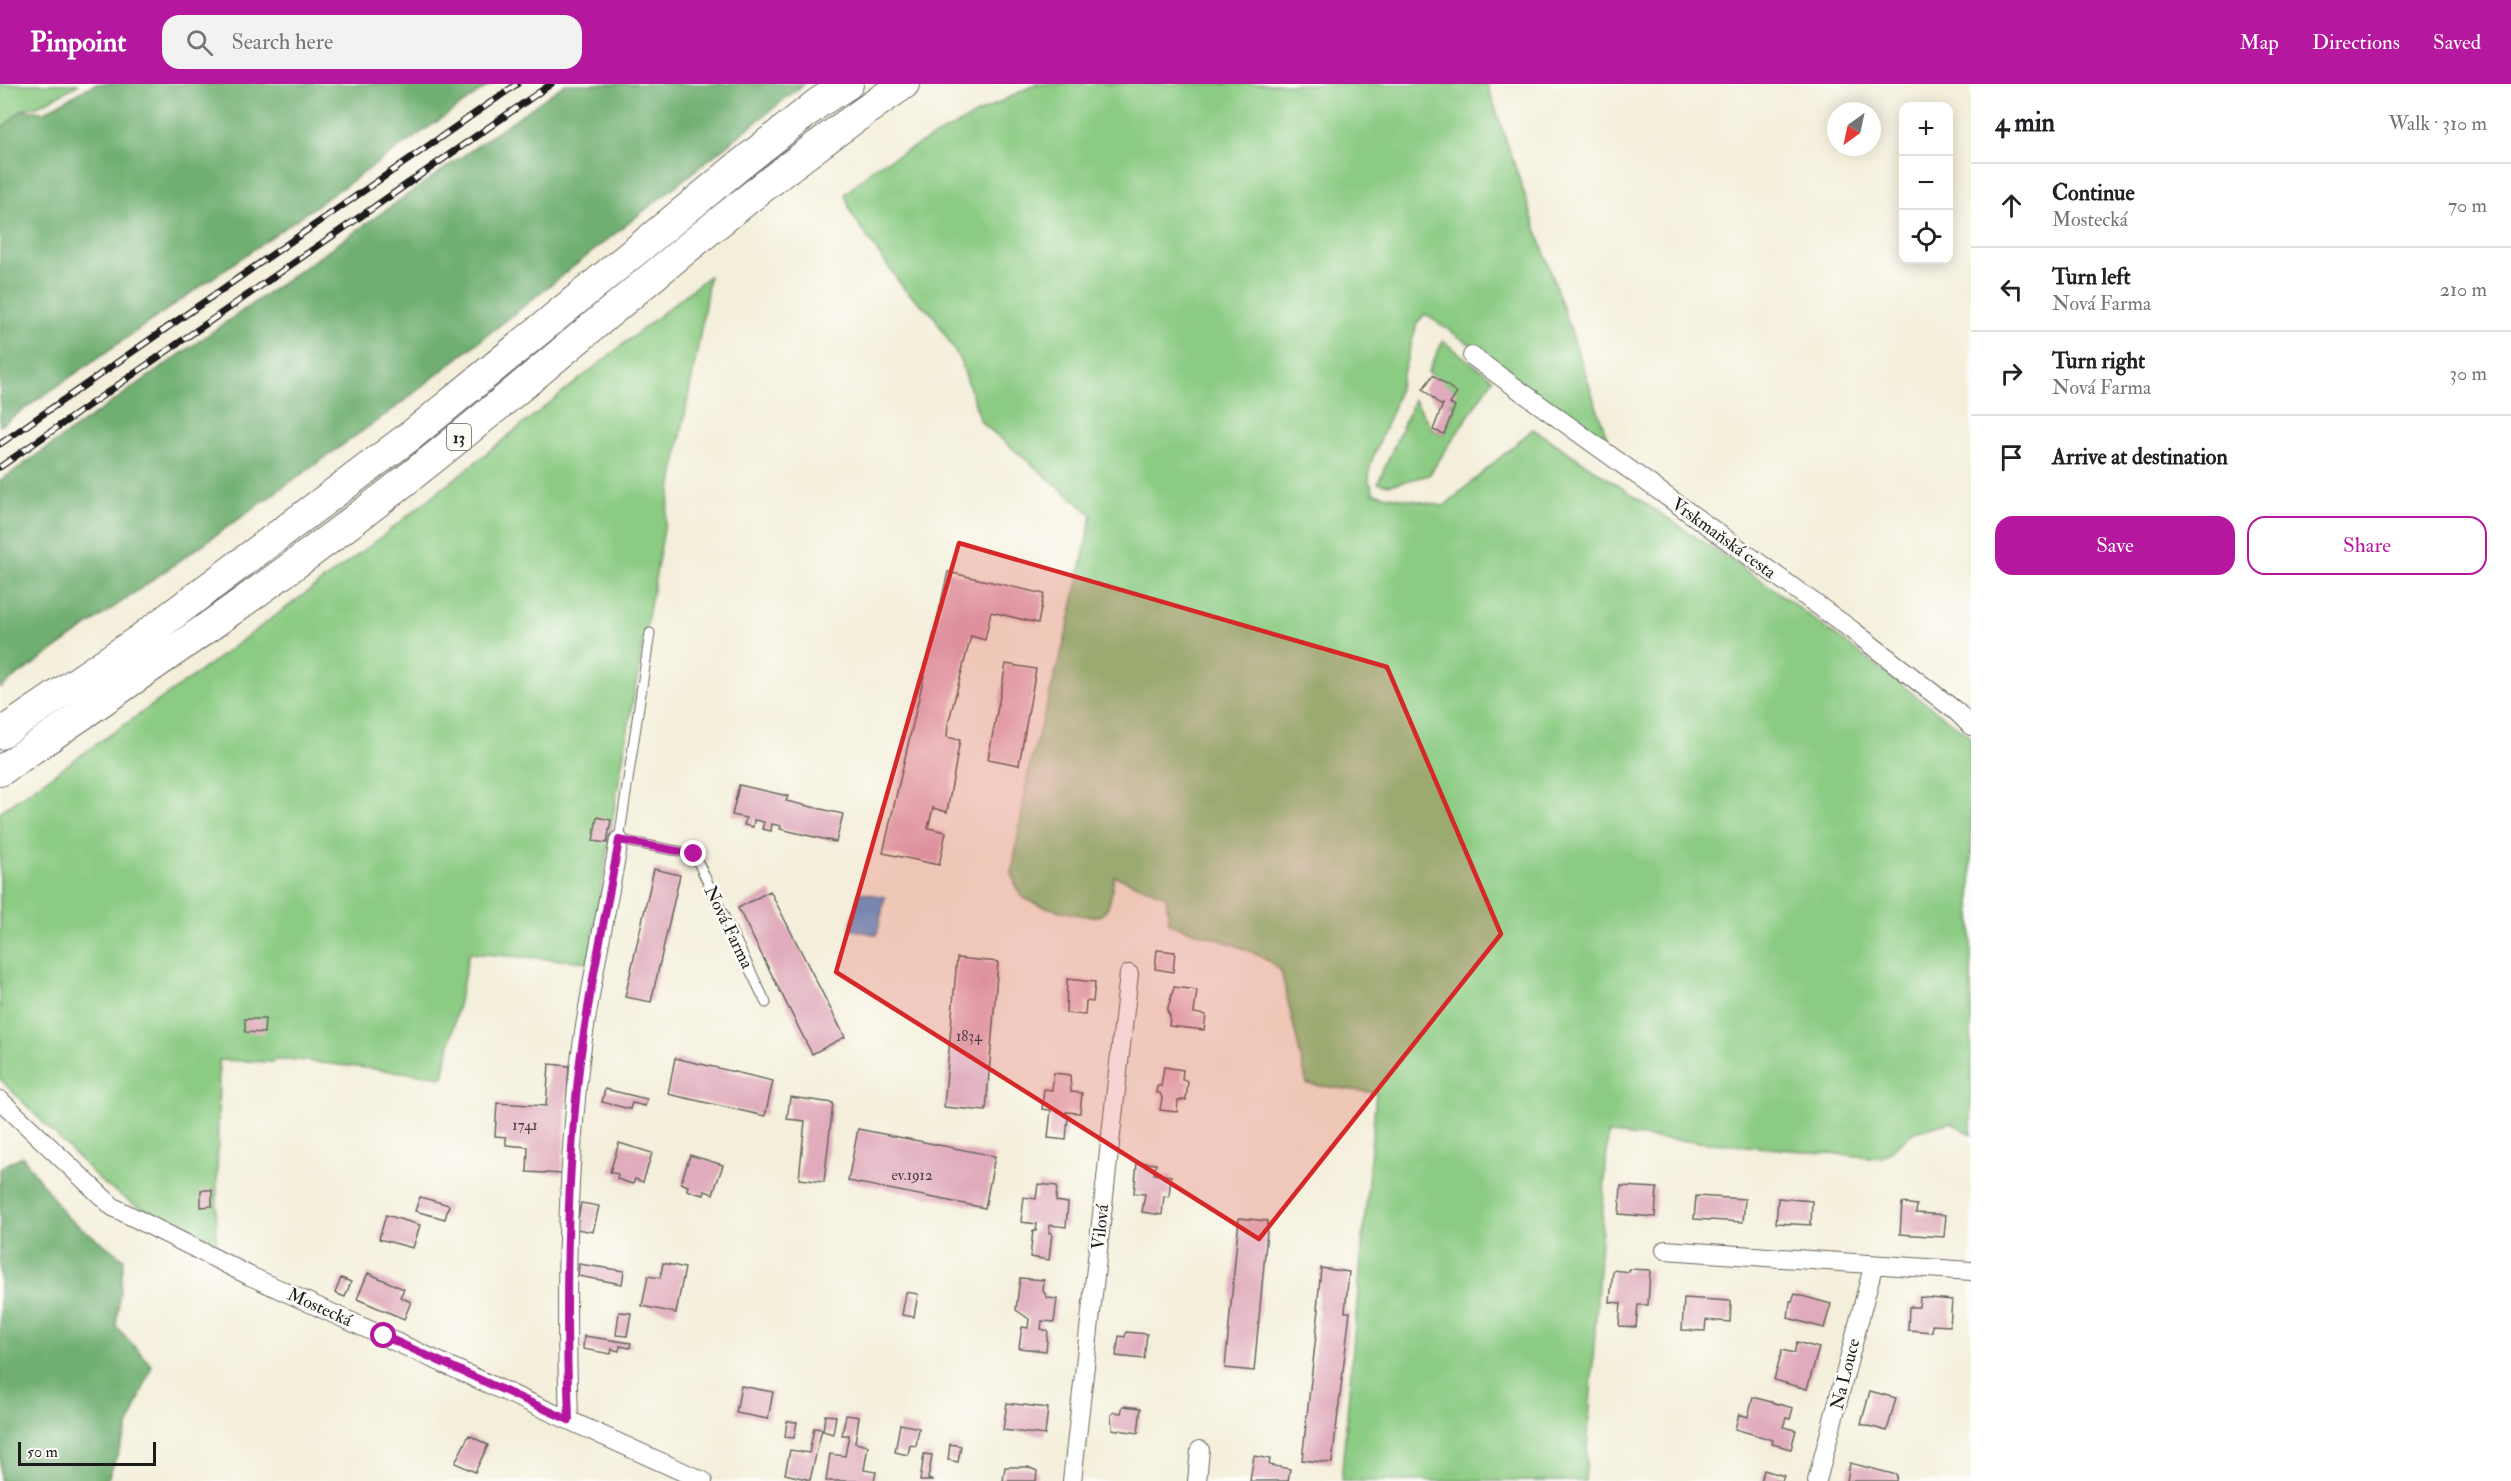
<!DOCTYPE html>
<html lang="en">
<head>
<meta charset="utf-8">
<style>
  :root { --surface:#fff; --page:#f2f2f2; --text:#202124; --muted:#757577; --line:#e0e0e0; --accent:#b5179e }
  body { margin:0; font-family:"IM FELL Double Pica",serif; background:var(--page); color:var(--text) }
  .controls { position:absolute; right:18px; top:18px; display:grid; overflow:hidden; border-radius:12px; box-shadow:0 3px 15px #0003 }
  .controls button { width:54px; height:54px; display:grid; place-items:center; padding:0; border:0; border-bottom:2px solid var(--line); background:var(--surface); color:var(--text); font:30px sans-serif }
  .compass { position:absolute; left:1827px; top:18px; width:54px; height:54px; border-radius:50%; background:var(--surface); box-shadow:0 3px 15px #0003; rotate:213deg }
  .scale { position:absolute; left:18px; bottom:15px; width:138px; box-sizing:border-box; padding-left:6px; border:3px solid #1c1c1c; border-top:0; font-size:16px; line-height:21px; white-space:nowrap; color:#1c1c1c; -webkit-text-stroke:4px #fdfcf7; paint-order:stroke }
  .stop { position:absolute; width:18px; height:18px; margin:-14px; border:4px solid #b5179e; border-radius:50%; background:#fff }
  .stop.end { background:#b5179e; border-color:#fff; box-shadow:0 2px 6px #0008 }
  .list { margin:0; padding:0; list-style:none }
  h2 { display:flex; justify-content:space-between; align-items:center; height:78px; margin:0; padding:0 24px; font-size:26px }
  h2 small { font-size:20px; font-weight:400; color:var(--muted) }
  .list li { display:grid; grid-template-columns:39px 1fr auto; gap:18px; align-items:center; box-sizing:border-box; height:84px; padding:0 24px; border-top:2px solid var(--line) }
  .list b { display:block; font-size:22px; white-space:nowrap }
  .list p { margin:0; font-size:20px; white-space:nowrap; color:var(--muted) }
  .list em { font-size:20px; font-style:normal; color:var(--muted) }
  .actions { display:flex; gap:12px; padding:18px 24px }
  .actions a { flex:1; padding:14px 0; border:2px solid var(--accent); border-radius:18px; text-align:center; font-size:21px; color:var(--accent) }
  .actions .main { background:var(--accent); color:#fff }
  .icon { flex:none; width:33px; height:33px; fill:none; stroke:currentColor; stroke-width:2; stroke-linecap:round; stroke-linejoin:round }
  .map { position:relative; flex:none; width:1971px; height:1397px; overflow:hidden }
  header { display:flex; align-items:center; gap:36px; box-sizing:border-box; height:84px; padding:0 30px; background:var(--accent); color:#fff }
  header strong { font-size:28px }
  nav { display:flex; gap:33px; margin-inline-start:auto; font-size:21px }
  .search { width:420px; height:54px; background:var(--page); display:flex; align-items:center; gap:15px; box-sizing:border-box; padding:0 21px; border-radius:18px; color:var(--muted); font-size:22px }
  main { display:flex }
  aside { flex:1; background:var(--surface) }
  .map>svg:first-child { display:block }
  .green { fill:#8bcb83; stroke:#547450; stroke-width:1.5 }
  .forest { fill:#70af71; stroke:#466646; stroke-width:1.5 }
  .water { fill:#629fd3; stroke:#3f5e78; stroke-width:1.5 }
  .building { fill:#e0abbc }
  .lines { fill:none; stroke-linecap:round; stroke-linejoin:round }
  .service-casing { stroke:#68665f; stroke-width:11 }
  .minor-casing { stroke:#68665f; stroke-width:20 }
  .trunk-casing { stroke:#68665f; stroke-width:32 }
  .service { stroke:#fff; stroke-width:9 }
  .minor { stroke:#fff; stroke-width:18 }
  .trunk { stroke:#fff; stroke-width:30 }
  .rail-casing { stroke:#1c1c1c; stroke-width:7 }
  .rail { stroke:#fdfcf7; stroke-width:4.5; stroke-dasharray:14; stroke-linecap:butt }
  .route { stroke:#b5179e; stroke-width:8 }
  .marked { fill:#d62828; fill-opacity:0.2; stroke:#d62828; stroke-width:4.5; stroke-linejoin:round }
  .labels { text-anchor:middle; stroke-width:5; stroke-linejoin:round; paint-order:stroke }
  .number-label { font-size:15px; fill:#4d4044 }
  .shield { fill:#fdfcf7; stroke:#605f5e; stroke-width:1.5 }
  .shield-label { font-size:16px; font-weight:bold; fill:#1c1c1c }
  .street-label { font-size:18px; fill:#1c1c1c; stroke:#fdfcf7 }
</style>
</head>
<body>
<header>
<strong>Pinpoint</strong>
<div class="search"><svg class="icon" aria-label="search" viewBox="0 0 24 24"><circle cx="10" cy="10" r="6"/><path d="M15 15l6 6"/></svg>Search here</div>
<nav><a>Map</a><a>Directions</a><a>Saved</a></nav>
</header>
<main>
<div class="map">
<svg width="1971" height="1397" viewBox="0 0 1971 1397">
  <rect width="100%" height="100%" fill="#fdfcf7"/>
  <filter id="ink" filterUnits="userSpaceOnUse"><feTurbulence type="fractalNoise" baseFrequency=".0167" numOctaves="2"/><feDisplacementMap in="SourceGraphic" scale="12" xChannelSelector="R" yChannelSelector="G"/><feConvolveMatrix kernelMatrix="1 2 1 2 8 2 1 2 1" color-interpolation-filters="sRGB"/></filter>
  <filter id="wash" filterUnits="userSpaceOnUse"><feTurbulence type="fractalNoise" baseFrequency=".008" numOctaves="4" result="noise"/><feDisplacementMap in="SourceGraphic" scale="24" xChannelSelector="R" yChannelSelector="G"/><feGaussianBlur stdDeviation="1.35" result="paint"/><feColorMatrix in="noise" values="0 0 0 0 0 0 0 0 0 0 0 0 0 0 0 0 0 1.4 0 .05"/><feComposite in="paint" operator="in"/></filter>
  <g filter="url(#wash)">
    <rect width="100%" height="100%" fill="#f4efdb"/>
    <path class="green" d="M0,0H79L40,21L22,26L0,46Z
      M1035,0H1487L1614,374L1472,262L1425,230L1417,239L1394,322L1370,381L1369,399L1372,401L1373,409L1444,422L1533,345L1767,500L1971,653V1050L1951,1038L1914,1048L1881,1074L1608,1050L1585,1397H1341L1376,1009L1307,1000L1281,887C1261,865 1198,849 1169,840L1166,812L1114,792C1112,804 1112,824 1101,831C1090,837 1035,821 1024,814C1016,808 1015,798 1012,789L1029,684L1066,552L1092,431L981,338L961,278L934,232L904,205L879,170L851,129L845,110L875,83Z
      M709,192C701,259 685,324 674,389C645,552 614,714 590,878L469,869L443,993L297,976H274L273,978L219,976L216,1160L134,1120L105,1101L0,995V728L195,591L375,458Z
      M1443,257L1493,295L1429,391L1390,401L1378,399L1414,316L1433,346L1444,350L1455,322C1441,316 1441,296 1428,288Z"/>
    <path class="forest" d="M95,0H491L0,342V46L22,26L44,28Z
      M565,0H804L395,324L0,604V397Z
      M22,1072L66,1132L124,1175L116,1242L152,1282L107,1397H0V1084Z"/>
    <path class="water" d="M859,808L885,813L877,851L850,845Z"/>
    <g id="blocks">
      <path class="building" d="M1433,291L1457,309L1450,320L1455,322L1444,350L1433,346L1443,320L1440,321L1423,305Z
        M948,488L1044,510L1038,539L991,528L985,556L971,552L948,640L947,653L960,656L947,728L933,724L928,744L946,748L939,781L883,769Z
        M1006,580L1036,585L1019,681L988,675Z
        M739,701L788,712L786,717L843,730L836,758L780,745L781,742L772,740L771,747L762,745L764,738L754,736L753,743L744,741L746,734L732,731Z
        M597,733L611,736L607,759L593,757Z
        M654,785L680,791L651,918L625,913Z
        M770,807L845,953L812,970L738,824Z
        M1157,866L1175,868L1173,888L1155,885Z
        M957,874L998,878L986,1027L944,1023Z
        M1067,895L1095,898L1093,918L1086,917L1085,931L1066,929Z
        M1174,903L1197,906L1194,929L1206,931L1204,946L1169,942L1170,932L1167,927Z
        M245,935H265L264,949L245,948Z
        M675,974L773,997L765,1032L668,1010Z
        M549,980L569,982L562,1090L527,1088L528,1063L506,1061V1053L495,1052L497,1019L546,1022Z
        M1164,983L1183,986L1182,996L1188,997L1186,1016H1178L1177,1028L1160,1026L1162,1014L1160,1009H1156L1157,1002H1161Z
        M1054,989L1070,991L1071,1008L1082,1009L1080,1029L1066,1028L1065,1032L1068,1033L1066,1056L1048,1054L1051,1026L1042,1025L1044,1005L1052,1006Z
        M605,1005L647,1015L645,1022L632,1019L630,1025L602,1018Z
        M790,1013L833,1019L824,1098L799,1095L805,1037L787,1035Z
        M858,1045L995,1072L985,1124L848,1097Z
        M619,1059L652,1069L643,1098L635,1095L633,1100L617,1095L618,1090L610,1088Z
        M690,1071L723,1081L713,1110L705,1107L704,1111L695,1109L687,1106L688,1102L681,1099Z
        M1137,1078L1156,1080L1154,1090L1171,1092L1169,1113L1164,1112L1162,1131L1142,1128L1145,1110L1134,1109Z
        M1038,1100L1057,1102L1056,1117L1068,1119L1066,1143L1050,1141L1049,1149H1052L1049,1176L1030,1173L1033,1147H1036L1037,1140L1021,1138L1024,1113L1036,1115Z
        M1621,1102L1657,1104L1655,1133L1619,1130Z
        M201,1106H212V1122L201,1123Z
        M1696,1112L1745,1115L1743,1138L1694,1135Z
        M420,1113L449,1121L445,1135L415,1127Z
        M1778,1114L1812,1117L1811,1141L1776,1139Z
        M581,1119L599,1122L593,1148L576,1145Z
        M1902,1119L1917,1121L1916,1129L1946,1131L1944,1153L1900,1150Z
        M386,1131L420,1141L413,1164L379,1155Z
        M1239,1134L1268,1137L1254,1287L1225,1284Z
        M663,1179L685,1184L676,1229L642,1222L648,1192L660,1194Z
        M579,1180L624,1187L622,1200L578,1192Z
        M1321,1184L1349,1188L1345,1228H1350L1332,1379L1302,1376L1319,1225H1317Z
        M1629,1185L1650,1186L1648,1221H1638L1636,1243L1619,1242L1621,1219L1610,1218L1613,1186L1629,1188Z
        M368,1189L404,1205L400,1213L411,1218L404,1235L357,1215Z
        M341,1194L351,1198L345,1213L335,1209Z
        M1020,1194L1044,1196L1043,1207L1048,1214L1057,1215L1054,1238L1042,1237L1041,1245L1048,1247L1046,1267L1019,1264L1022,1243L1028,1244L1029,1235L1016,1226Z
        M906,1208L918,1210L914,1233L902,1231Z
        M1795,1210L1831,1220L1824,1244L1788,1234L1790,1217H1792Z
        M1920,1213L1952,1216L1950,1242L1932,1241V1248L1908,1246L1909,1223H1919Z
        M1684,1214L1731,1217L1730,1238L1706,1236L1705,1247L1682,1246Z
        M619,1228L631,1229L627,1252L616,1251Z
        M1126,1248L1147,1250L1144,1275L1116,1272L1119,1252L1125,1253Z
        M584,1252L631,1259L630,1264L620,1262L619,1267L612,1265L611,1270L583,1265Z
        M1797,1258L1819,1264L1807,1305L1774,1296L1782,1266L1794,1269Z
        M741,1302L773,1308L768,1335L736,1329Z
        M1870,1307L1896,1314L1887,1347L1861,1340Z
        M1753,1313L1793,1324L1790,1335L1786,1334L1783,1343L1796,1346L1791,1365L1772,1360L1773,1356L1735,1345L1739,1330L1748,1333Z
        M1007,1319L1048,1324L1045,1351L1003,1346Z
        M1123,1322L1141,1324L1138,1349L1112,1345L1111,1331L1114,1328L1121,1329Z
        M825,1331L836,1332L833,1350L823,1347Z
        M846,1331L859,1333L855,1359L868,1362L864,1386L876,1388L874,1397H826L830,1370L845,1372L849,1351H842Z
        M787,1337L797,1338L794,1354L785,1353Z
        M900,1340L919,1344L916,1362L910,1361L908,1371L895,1368Z
        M814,1344L822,1345L810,1396L785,1390L790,1366L809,1369Z
        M469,1351L488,1361L475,1388L455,1379Z
        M950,1360L961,1362L958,1378L948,1376Z
        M924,1370L932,1371L928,1395L934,1397H920Z
        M1254,1372L1270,1375L1269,1381L1290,1385L1288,1397H1250Z
        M1850,1379L1897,1391L1896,1397H1847Z
        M1005,1383H1028L1037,1387L1036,1397H1003Z
        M1764,1386L1784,1392L1782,1397H1761Z"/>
    </g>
  </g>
  <g filter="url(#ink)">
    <use href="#blocks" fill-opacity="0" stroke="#68665f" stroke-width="1.5"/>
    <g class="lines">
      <defs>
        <path id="service" d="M650,549L619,756L694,770L766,919"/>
        <path id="minor" d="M1472,272L1852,546L1957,628L1971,642
          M0,1016L113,1123L250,1192L703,1397
          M1665,1166L1971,1187
          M569,1336C565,1219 566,1102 579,985C588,908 606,832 619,756
          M1072,1397L1129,890
          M1197,1397L1200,1366
          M1817,1397L1873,1183"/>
        <path id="trunk" d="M0,650L139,556L414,349L740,81L818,19L848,0
          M0,687C148,586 295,485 435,373C591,248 738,112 904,0"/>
      </defs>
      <use href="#service" class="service-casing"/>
      <use href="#minor" class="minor-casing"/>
      <use href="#trunk" class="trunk-casing"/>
      <use href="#service" class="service"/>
      <use href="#minor" class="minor"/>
      <use href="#trunk" class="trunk"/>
      <defs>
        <path id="rail" d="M0,360L517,0
          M0,383L551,0"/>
      </defs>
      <use href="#rail" class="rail-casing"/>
      <use href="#rail" class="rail"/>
    </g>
  </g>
  <g class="lines" filter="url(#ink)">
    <path class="route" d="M384,1252L569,1336C565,1219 566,1102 579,985C588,908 606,832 619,756L694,770"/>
  </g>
  <path class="marked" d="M959,459L1387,583L1501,850L1259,1155L836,888Z"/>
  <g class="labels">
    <g class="number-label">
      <text x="969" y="957">1834</text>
      <text x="525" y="1046">1741</text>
      <text x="912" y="1096">ev.1912</text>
    </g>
    <rect class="shield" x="447" y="340" width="24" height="26" rx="4.5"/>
    <g class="shield-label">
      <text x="459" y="359">13</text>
    </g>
    <g class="street-label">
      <text transform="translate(1724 454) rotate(36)" y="6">Vrskmaňská cesta</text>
      <text transform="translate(729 843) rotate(64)" y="6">Nová Farma</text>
      <text transform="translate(1100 1143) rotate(-84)" y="6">Vilová</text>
      <text transform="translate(320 1223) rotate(24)" y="6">Mostecká</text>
      <text transform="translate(1845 1290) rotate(-76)" y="6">Na Louce</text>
    </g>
  </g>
</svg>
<div class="controls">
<button>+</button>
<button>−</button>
<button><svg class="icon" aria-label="locate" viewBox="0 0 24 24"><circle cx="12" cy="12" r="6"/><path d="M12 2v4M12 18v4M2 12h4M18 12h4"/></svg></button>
</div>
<svg class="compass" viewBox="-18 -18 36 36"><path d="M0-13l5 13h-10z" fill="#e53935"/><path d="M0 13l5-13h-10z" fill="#757577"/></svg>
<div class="scale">50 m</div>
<div class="stop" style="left:384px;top:1252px"></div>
<div class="stop end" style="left:694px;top:770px"></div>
</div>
<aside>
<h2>4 min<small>Walk · 310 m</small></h2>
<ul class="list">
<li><svg class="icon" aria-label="ahead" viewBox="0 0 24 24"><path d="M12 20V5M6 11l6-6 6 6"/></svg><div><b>Continue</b><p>Mostecká</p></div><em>70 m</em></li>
<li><svg class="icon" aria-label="left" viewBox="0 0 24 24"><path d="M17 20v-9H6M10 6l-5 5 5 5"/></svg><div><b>Turn left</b><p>Nová Farma</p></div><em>210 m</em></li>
<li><svg class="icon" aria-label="right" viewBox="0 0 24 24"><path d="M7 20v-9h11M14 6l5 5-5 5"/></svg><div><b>Turn right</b><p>Nová Farma</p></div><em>30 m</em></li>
<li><svg class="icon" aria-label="arrive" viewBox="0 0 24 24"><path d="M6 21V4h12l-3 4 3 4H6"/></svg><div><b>Arrive at destination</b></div></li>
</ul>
<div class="actions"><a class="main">Save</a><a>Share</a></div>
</aside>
</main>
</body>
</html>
